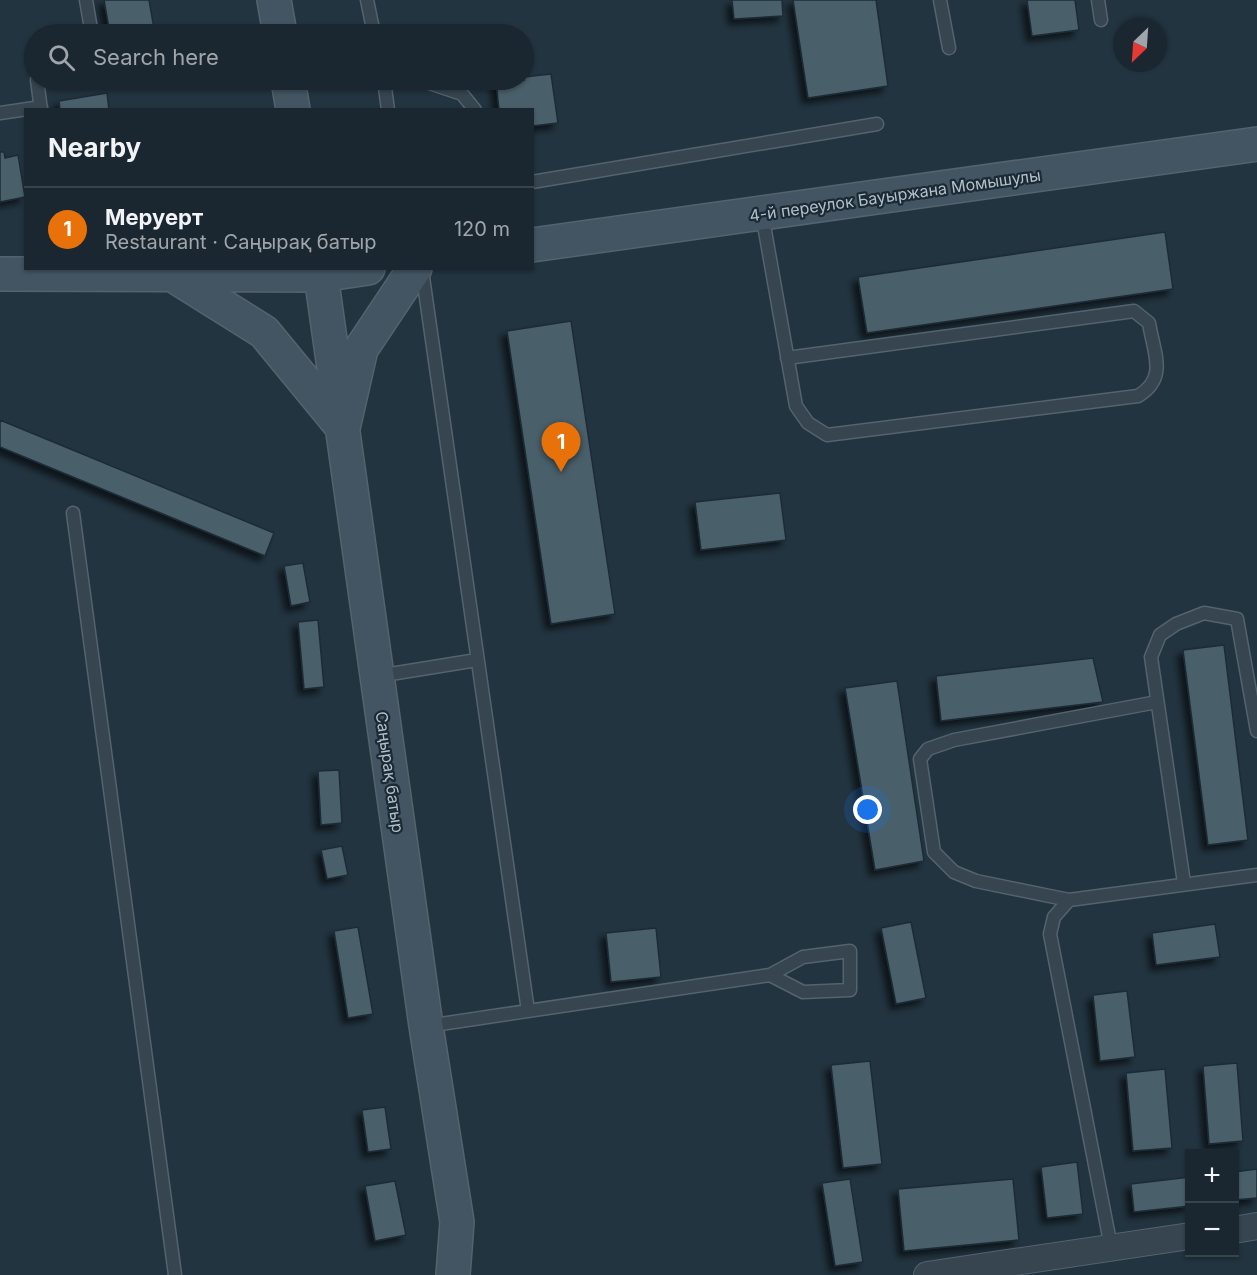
<!DOCTYPE html>
<html lang="en">
<head>
<meta charset="utf-8">
<style>
  :root { --surface:#1a2730; --page:#232f38; --text:#f1f3f6; --muted:#9fa5ab; --line:#38444c; --accent:#b45309 }
  body { margin:0; font-family:Inter,sans-serif; background:var(--page); color:var(--text) }
  .controls { position:absolute; right:18px; bottom:18px; display:grid; overflow:hidden; border-radius:0px; box-shadow:0 2px 4px #0004 }
  .controls button { width:54px; height:54px; display:grid; place-items:center; padding:0; border:0; border-bottom:2px solid var(--line); background:var(--surface); color:var(--text); font:30px sans-serif }
  .compass { position:absolute; left:1113px; top:18px; width:54px; height:54px; border-radius:50%; background:var(--surface); box-shadow:0 2px 4px #0004; rotate:205deg }
  .you { position:absolute; left:868px; top:810px; width:21px; height:21px; margin:-15px; border:4px solid #fff; border-radius:50%; background:#1a73e8; box-shadow:0 0 0 9px #1a73e833 }
  .badge { display:grid; place-items:center; width:39px; height:39px; border-radius:50%; background:var(--accent); color:#fff; font-size:20px; font-weight:700 }
  .pin { position:absolute; translate:-50% -50px; filter:drop-shadow(0 2px 3px #0008) }
  .pin::after { content:''; position:absolute; top:32px; width:21px; height:18px; background:inherit; clip-path:polygon(0 0,100% 0,50% 100%) }
  .list { margin:0; padding:0; list-style:none }
  h2 { display:flex; justify-content:space-between; align-items:center; height:78px; margin:0; padding:0 24px; font-size:26px }
  h2 small { font-size:20px; font-weight:400; color:var(--muted) }
  .list li { display:grid; grid-template-columns:39px 1fr auto; gap:18px; align-items:center; box-sizing:border-box; height:84px; padding:0 24px; border-top:2px solid var(--line) }
  .list b { display:block; font-size:22px; white-space:nowrap }
  .list p { margin:0; font-size:20px; white-space:nowrap; color:var(--muted) }
  .list em { font-size:20px; font-style:normal; color:var(--muted) }
  .icon { flex:none; width:33px; height:33px; fill:none; stroke:currentColor; stroke-width:2; stroke-linecap:round; stroke-linejoin:round }
  .map { position:relative; flex:none; width:1257px; height:1275px; overflow:hidden }
  .search { position:absolute; background:var(--surface); box-shadow:0 2px 4px #0004; left:24px; top:24px; width:510px; height:66px; display:flex; align-items:center; gap:15px; box-sizing:border-box; padding:0 21px; border-radius:33px; color:var(--muted); font-size:22px }
  .panel { position:absolute; background:var(--surface); box-shadow:0 2px 4px #0004; left:24px; top:108px; width:510px; height:162px; border-radius:0px }
  .map>svg:first-child { display:block }
  .building { fill:#4a5e6b; stroke:#1d2c36; stroke-width:1.5; filter:url(#shadow) }
  .lines { fill:none; stroke-linecap:round; stroke-linejoin:round }
  .lane-casing { stroke:#54636d; stroke-width:15 }
  .street-casing { stroke:#54636d; stroke-width:28 }
  .secondary-casing { stroke:#54636d; stroke-width:36 }
  .lane { stroke:#36454f; stroke-width:12 }
  .street { stroke:#36454f; stroke-width:26 }
  .secondary { stroke:#435563; stroke-width:33 }
  .labels { text-anchor:middle; stroke-width:4.5; stroke-linejoin:round; paint-order:stroke }
  .street-label { font-size:16px; fill:#b2c0ca; stroke:#1b2a34 }
</style>
</head>
<body>
<div class="map">
<svg width="1257" height="1275" viewBox="0 0 1257 1275">
  <defs>
    <filter id="shadow"><feDropShadow dx="-5.5" dy="5.5" stdDeviation="3" flood-color="#0009"/></filter>
  </defs>
  <rect width="100%" height="100%" fill="#223440"/>
  <path class="building" d="M104,0H149L155,34H110Z
    M732,0H782L783,16L734,19Z
    M793,0H876L888,86L808,98Z
    M1027,0H1075L1079,30L1032,36Z
    M551,74L558,123L532,126V110H499L496,81L524,80V77Z
    M107,93L109,110H60L59,101Z
    M0,152H4L5,158L18,155L25,197L0,202Z
    M1165,232L1173,289L867,333L858,277Z
    M571,321L615,614L551,624L507,331Z
    M0,420L274,533L265,556L0,447Z
    M780,493L786,540L701,550L695,502Z
    M303,563L310,602L291,606L284,566Z
    M318,620L324,687L304,689L298,622Z
    M1224,645L1248,840L1208,845L1183,650Z
    M1093,658L1103,702L941,721L936,676Z
    M897,681L924,861L875,870L845,688Z
    M339,770L342,823L321,825L318,771Z
    M342,846L348,875L327,879L321,850Z
    M911,922L926,998L896,1004L881,928Z
    M1215,924L1220,957L1156,965L1152,933Z
    M358,927L373,1014L348,1018L334,931Z
    M656,928L661,977L611,982L606,933Z
    M1127,991L1135,1057L1100,1061L1093,995Z
    M870,1061L882,1164L843,1168L831,1065Z
    M1237,1063L1243,1141L1209,1144L1203,1066Z
    M1165,1069L1172,1148L1133,1151L1126,1073Z
    M385,1107L391,1149L368,1152L362,1110Z
    M1077,1162L1083,1214L1047,1218L1041,1167Z
    M1257,1169V1198L1234,1200V1172Z
    M1190,1177V1206L1134,1212L1131,1184Z
    M850,1179L863,1262L835,1266L822,1183Z
    M1013,1179L1019,1240L904,1251L898,1189Z
    M395,1181L406,1235L375,1241L365,1186Z"/>
  <g class="lines">
    <defs>
      <path id="lane" d="M367,0L374,34
        M940,0L949,48
        M1098,0L1101,20
        M84,34L91,29L86,0
        M37,80L41,110
        M384,80L388,110
        M420,80L462,94L475,110
        M0,113L41,107
        M532,182L877,124
        M762,214L796,406L808,423L827,435L1138,396C1168,378 1154,354 1149,323L1134,311L787,358
        M422,270L528,1011
        M73,513L175,1275
        M378,676L477,660
        M1184,883L1151,657L1160,635L1176,624L1204,613L1237,619L1257,731
        M1069,900L976,881L954,872L934,852L920,759L928,749L954,740L1157,702
        M427,1026L770,975L803,992L850,990V951L803,957L770,975
        M1111,1247L1050,934L1054,917L1069,900L1257,875"/>
      <path id="street" d="M1234,1230L1257,1226
        M927,1275L1190,1236"/>
      <path id="secondary" d="M274,0L280,34
        M288,80L293,110
        M532,245L1257,144
        M320,268L426,1026L457,1222L453,1275
        M0,274L321,275L368,268
        M173,275L264,332L343,428L361,349L415,268"/>
    </defs>
    <use href="#lane" class="lane-casing"/>
    <use href="#street" class="street-casing"/>
    <use href="#secondary" class="secondary-casing"/>
    <use href="#lane" class="lane"/>
    <use href="#street" class="street"/>
    <use href="#secondary" class="secondary"/>
  </g>
  <g class="labels">
    <g class="street-label">
      <text transform="translate(895 195) rotate(-8)" y="6">4-й переулок Бауыржана Момышулы</text>
      <text transform="translate(390 772) rotate(82)" y="6">Саңырақ батыр</text>
    </g>
  </g>
</svg>
<div class="controls">
<button>+</button>
<button>−</button>
</div>
<svg class="compass" viewBox="-18 -18 36 36"><path d="M0-13l5 13h-10z" fill="#e53935"/><path d="M0 13l5-13h-10z" fill="#9fa5ab"/></svg>
<div class="you"></div>
<div class="pin badge" style="left:561px;top:472px;background:#e8710a">1</div>
<div class="search"><svg class="icon" aria-label="search" viewBox="0 0 24 24"><circle cx="10" cy="10" r="6"/><path d="M15 15l6 6"/></svg>Search here</div>
<section class="panel">
<h2>Nearby<small></small></h2>
<ul class="list">
<li><span class="badge" style="background:#e8710a">1</span><div><b>Меруерт</b><p>Restaurant · Саңырақ батыр</p></div><em>120 m</em></li>
</ul>
</section>
</div>
</body>
</html>
